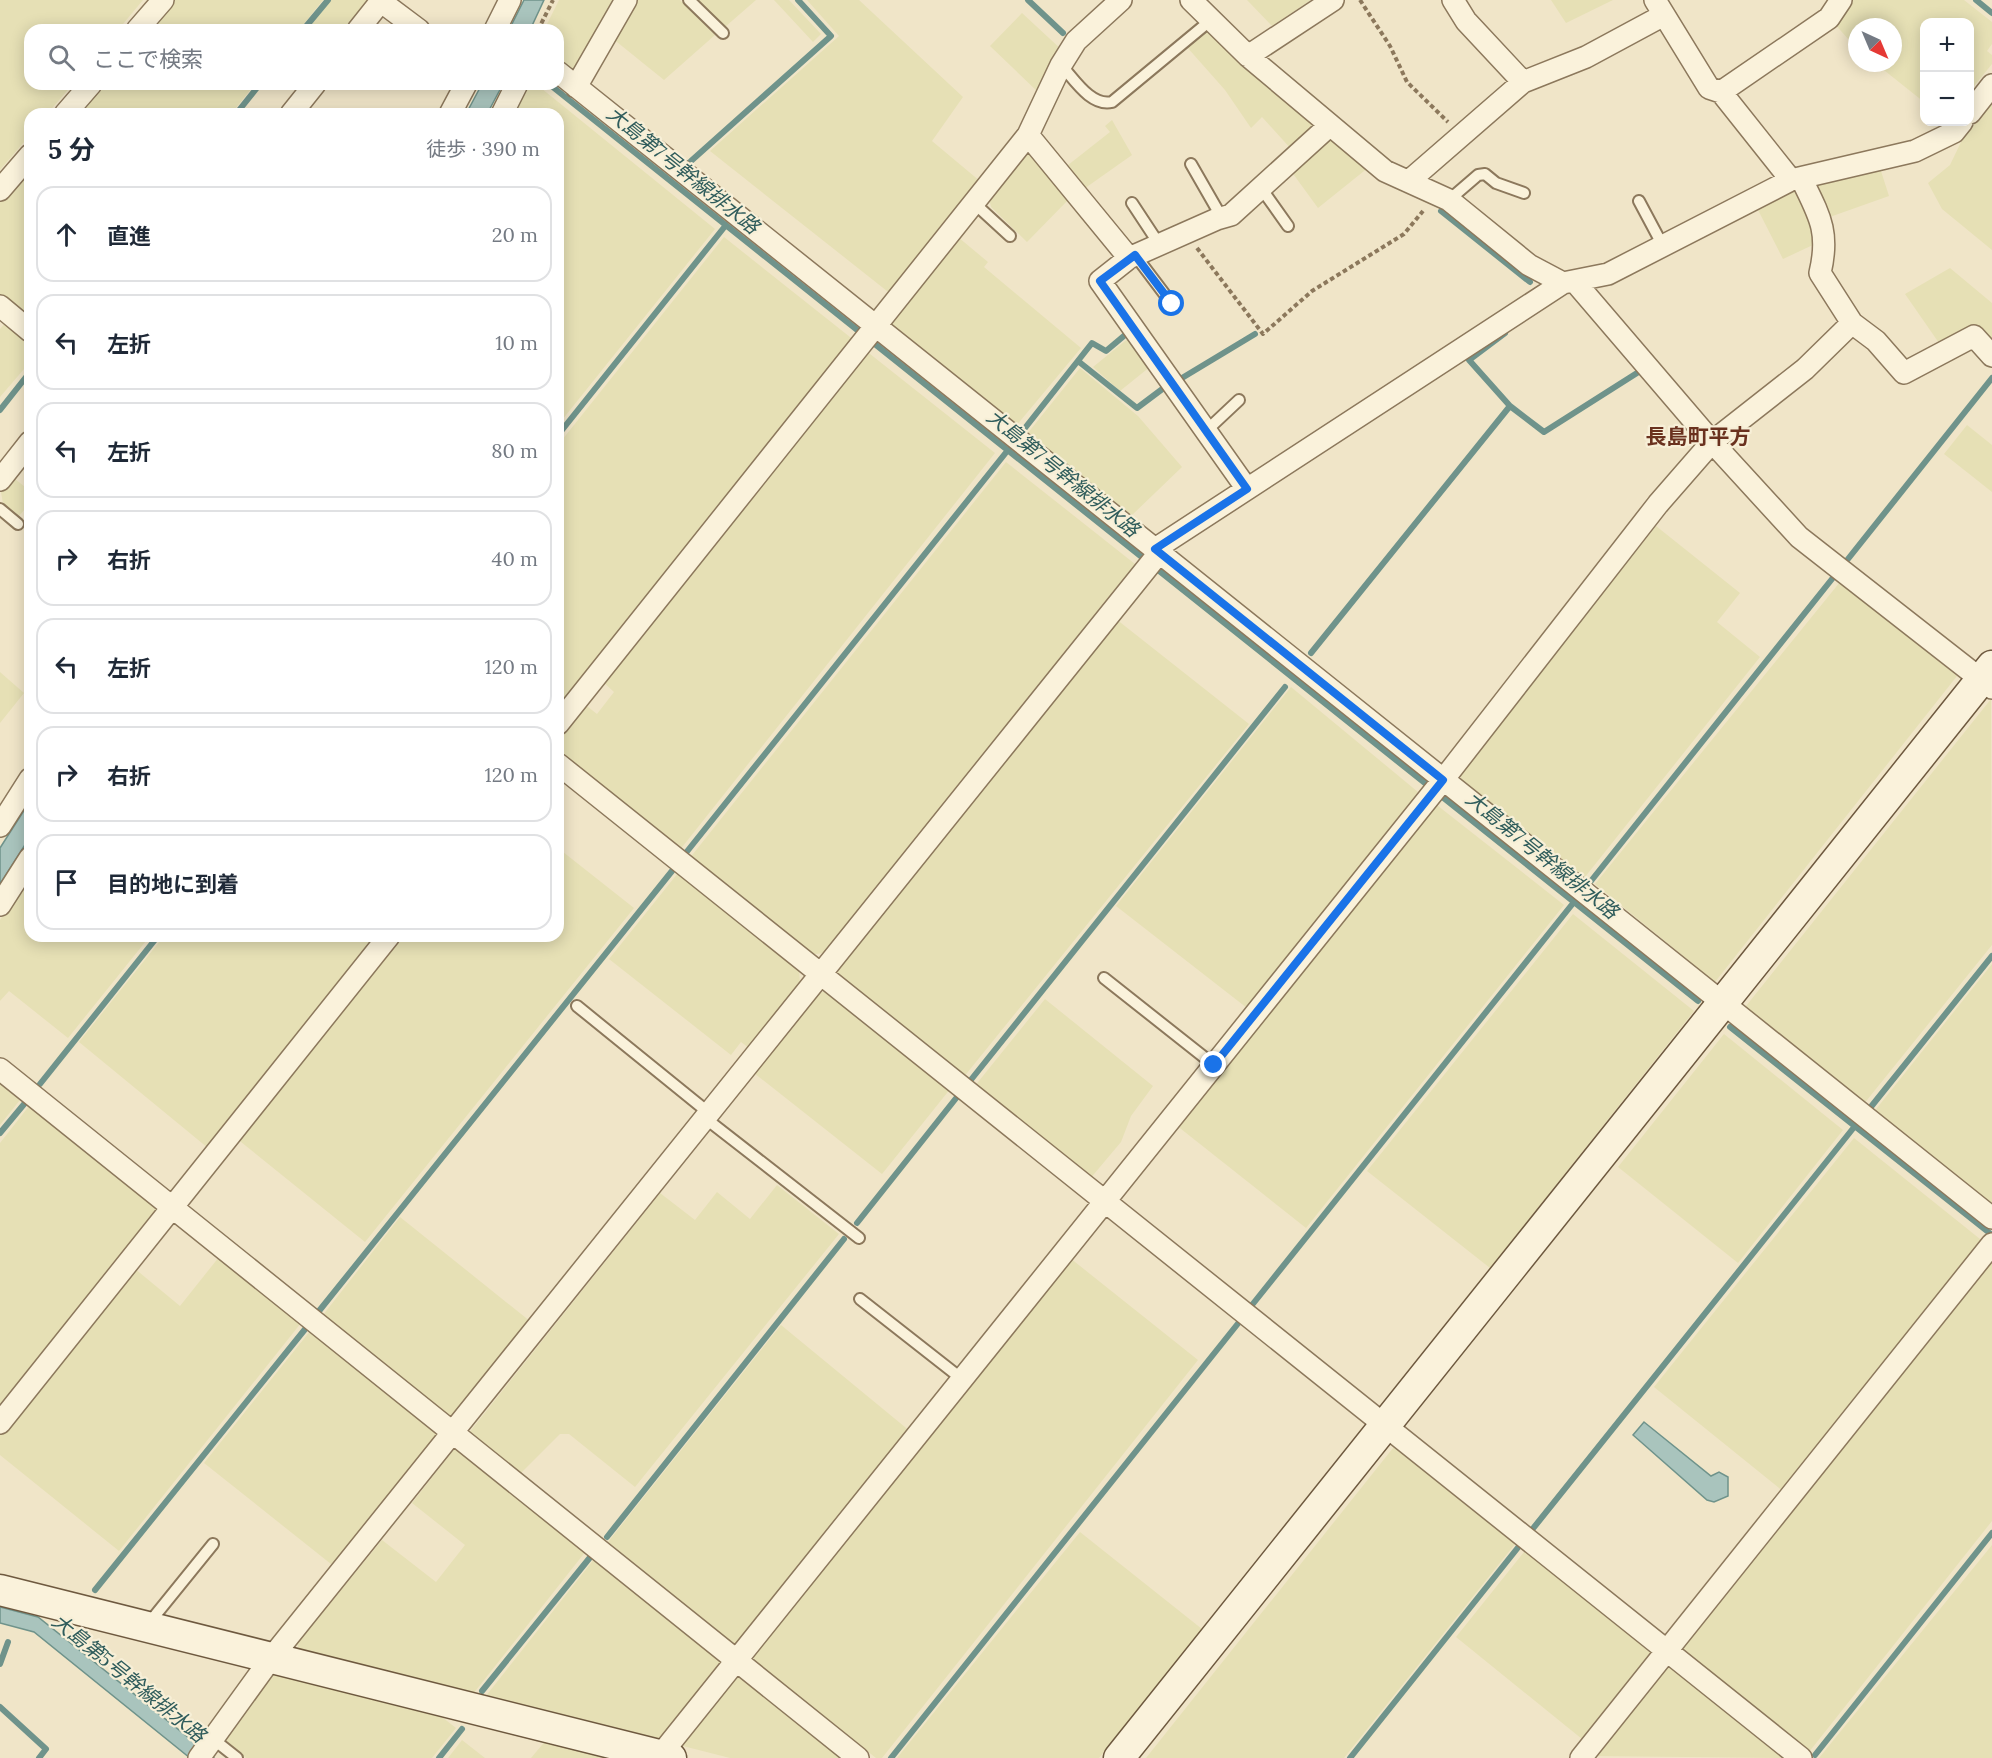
<!DOCTYPE html>
<html lang="ja">
<head>
<meta charset="utf-8">
<style>
  :root { --surface:#fff; --page:#f6f6f7; --text:#1f2937; --muted:#747a83; --line:#e0e1e3 }
  body { margin:0; font-family:Lora,"Noto Sans JP",serif; background:var(--page); color:var(--text) }
  .controls { position:absolute; right:18px; top:18px; display:grid; overflow:hidden; border-radius:12px; box-shadow:0 3px 15px #0003 }
  .controls button { width:54px; height:54px; display:grid; place-items:center; padding:0; border:0; border-bottom:2px solid var(--line); background:var(--surface); color:var(--text); font:30px sans-serif }
  .compass { position:absolute; left:1848px; top:18px; width:54px; height:54px; border-radius:50%; background:var(--surface); box-shadow:0 3px 15px #0003; rotate:136deg }
  .stop { position:absolute; width:18px; height:18px; margin:-14px; border:4px solid #1a73e8; border-radius:50%; background:#fff }
  .stop.end { background:#1a73e8; border-color:#fff; box-shadow:0 2px 6px #0008 }
  .list { margin:0; padding:0; list-style:none }
  h2 { display:flex; justify-content:space-between; align-items:center; height:78px; margin:0; padding:0 24px; font-size:26px }
  h2 small { font-size:20px; font-weight:400; color:var(--muted) }
  .list li { display:grid; grid-template-columns:39px 1fr auto; gap:18px; align-items:center; box-sizing:border-box; height:96px; margin:0 12px 12px; padding:0 12px; border:2px solid var(--line); border-radius:18px }
  .list b { display:block; font-size:22px; white-space:nowrap }
  .list em { font-size:20px; font-style:normal; color:var(--muted) }
  .icon { flex:none; width:33px; height:33px; fill:none; stroke:currentColor; stroke-width:2; stroke-linecap:round; stroke-linejoin:round }
  .map { position:relative; flex:none; width:1992px; height:1758px; overflow:hidden }
  .search { position:absolute; background:var(--surface); box-shadow:0 3px 15px #0003; left:24px; top:24px; width:540px; height:66px; display:flex; align-items:center; gap:15px; box-sizing:border-box; padding:0 21px; border-radius:18px; color:var(--muted); font-size:22px }
  .panel { position:absolute; background:var(--surface); box-shadow:0 3px 15px #0003; left:24px; top:108px; width:540px; height:834px; border-radius:18px }
  .map>svg:first-child { display:block }
  .farmland { fill:#e6e0b5 }
  .water { fill:#a9c4bd; stroke:#6f938b; stroke-width:1.5 }
  .lines { fill:none; stroke-linecap:round; stroke-linejoin:round }
  .stream { stroke:#6f938b; stroke-width:6 }
  .lane-casing { stroke:#8c785c; stroke-width:14 }
  .street-casing { stroke:#8c785c; stroke-width:24 }
  .secondary-casing { stroke:#6e593f; stroke-width:33 }
  .path { stroke:#8c785c; stroke-width:4; stroke-dasharray:4.5 3; stroke-linecap:butt }
  .lane { stroke:#faf2db; stroke-width:10 }
  .street { stroke:#faf2db; stroke-width:21 }
  .secondary { stroke:#faf2db; stroke-width:30 }
  .route { stroke:#1a73e8; stroke-width:8 }
  .labels { text-anchor:middle; stroke-width:4.5; stroke-linejoin:round; paint-order:stroke }
  .water-label { font-size:20px; font-style:italic; fill:#2f5c5b; stroke:#f7efd7 }
  .quarter-label { font-size:21px; font-weight:bold; fill:#6a311e; stroke:#f7efd7 }
</style>
</head>
<body>
<div class="map">
<svg width="1992" height="1758" viewBox="0 0 1992 1758">
  <rect width="100%" height="100%" fill="#f0e5c8"/>
  <path class="farmland" d="M0,0H143L118,30H30V84H73L47,114H30V135L0,170Z
    M171,0H323L299,30H146Z
    M331,0H370L351,30H310L308,28Z
    M559,0H617L578,68L570,69L558,59V30H544Z
    M634,0H680L715,35L664,80L612,38Z
    M697,0H756L725,27Z
    M774,0H789L821,34L813,42Z
    M807,0H859L963,97L932,141L981,182L892,295L710,151L839,36Z
    M1247,0H1311L1272,26Z
    M1551,0H1613L1566,23Z
    M1848,0H1964L1992,22V44L1987,51L1992,55V64L1970,91V22H1924V102L1875,63H1893V27H1857V49L1833,22Z
    M1022,13L1063,51L1039,93L990,46Z
    M1209,27L1316,123V128L1292,150L1262,117L1251,128L1225,90L1186,46Z
    M100,84H255L231,114H74Z
    M525,84H536L715,229L558,425V114H512Z
    M1992,103V250L1942,209L1928,183L1950,165L1962,140Z
    M1112,120L1132,155L1081,191L1063,169L1110,132L1105,126Z
    M1326,138H1334L1369,167L1318,208L1291,171Z
    M1030,149L1071,197L1027,242L991,207L988,194Z
    M30,166V320L0,295V201Z
    M1880,168L1889,196L1827,218L1814,191L1819,183Z
    M1794,190L1815,224V244L1783,259L1757,208Z
    M724,237L855,341L558,711V445Z
    M958,237L988,262L984,267L1081,348L1016,426L892,329L890,319Z
    M1950,268L1992,303V341L1939,343L1905,294Z
    M6,322L30,342V362L0,397V329Z
    M1130,337L1151,366L1120,391L1093,367Z
    M865,350L995,453L679,851L558,754V734L583,703L597,714L614,692L601,680Z
    M1080,368L1138,416L1182,467L1130,517L1027,434Z
    M1967,425L1992,445V492L1944,454Z
    M1006,462L1135,564L823,953L809,955L689,859Z
    M10,475L30,491V503L19,516L3,503L0,487Z
    M1656,526L1740,593L1717,622L1760,657L1585,877L1461,780L1460,772Z
    M1840,582L1957,676L1715,982L1595,884Z
    M1116,619L1249,724L963,1078L833,973Z
    M0,672L24,693L0,723Z
    M1291,687L1418,792L1247,1008L1116,906Z
    M1991,699L1992,945L1863,1105L1742,1011Z
    M1433,802L1564,905L1306,1228L1176,1125Z
    M558,848L634,908L365,1242L236,1138L398,936H558Z
    M30,873V936H150L68,1038L9,991L0,1001V920Z
    M678,873L799,970L800,984L749,1048L741,1042L731,1055L609,959Z
    M1573,914L1694,1011L1490,1268L1367,1171Z
    M164,936H379L208,1148L79,1042Z
    M1992,964V1208L1873,1113Z
    M829,991L951,1088L882,1174L754,1073L818,993Z
    M1045,999L1153,1086L1131,1116L1121,1142L1089,1180L974,1087Z
    M1724,1034L1843,1130L1738,1263L1618,1167Z
    M0,1076L24,1095L0,1125Z
    M33,1101L157,1204L158,1214L0,1410V1143Z
    M1854,1138L1985,1243L1784,1492L1654,1387Z
    M777,1185L839,1234L635,1487L569,1434H560L520,1474L468,1434L660,1193L695,1220L717,1192L750,1219Z
    M400,1217L531,1322L453,1420L323,1315Z
    M1992,1255V1521L1809,1752L1676,1650Z
    M219,1257L301,1323L119,1551L0,1455V1434L134,1268L180,1306Z
    M1070,1258L1198,1360L882,1758H876L754,1662V1652Z
    M781,1325L911,1432L741,1642L735,1645L608,1542Z
    M311,1330L439,1431V1439L336,1568L204,1463Z
    M1397,1443L1519,1539L1344,1758H1146Z
    M455,1448L586,1551L473,1694L300,1651L297,1644L382,1540L436,1582L465,1545L412,1503Z
    M1080,1532L1202,1629L1099,1758H897Z
    M1992,1545V1758H1819Z
    M1528,1547L1653,1651L1582,1739L1456,1637Z
    M595,1558L724,1662L661,1742L485,1697Z
    M1667,1662L1788,1758L1593,1756Z
    M278,1670L433,1710L456,1728L432,1758H246L226,1743L225,1734Z
    M737,1676L845,1758H730L679,1745Z
    M547,1739L615,1758H531Z
    M462,1740L485,1758H448Z"/>
  <path class="water" d="M524,0H544L530,30H509Z
    M482,84H503L487,114H466Z
    M30,801V837L0,884V848Z
    M1644,1422L1711,1476L1719,1472L1728,1477V1496L1714,1502L1707,1500L1633,1435Z
    M0,1607L38,1617L214,1758H190L34,1632L0,1623Z"/>
  <g class="lines">
    <path class="stream" d="M1028,0L1063,33
      M1976,0L1992,13
      M303,30L328,0
      M549,84L1698,1001
      M236,114L260,84
      M691,161L831,36L798,0
      M1441,211L1530,282
      M1505,333L1469,360L1510,406
      M1078,361L1137,408L1165,387
      M1177,381L1255,334
      M0,410L30,372
      M1025,428L1092,343L1106,351L1125,335
      M558,435L726,225
      M1848,559L1992,378
      M1311,653L1510,406L1544,432L1637,373
      M685,854L1008,450
      M1591,881L1832,579
      M1730,1027L1992,1235
      M970,1081L1285,687
      M40,1084L158,936
      M1870,1108L1992,956
      M0,1133L25,1103
      M857,1223L957,1097
      M1252,1305L1574,902
      M319,1311L672,871
      M1531,1531L1855,1126
      M607,1537L844,1239
      M95,1590L306,1328
      M0,1664L8,1642
      M482,1691L592,1555
      M0,1707L46,1749L39,1758
      M1815,1755L1992,1533
      M439,1758L462,1729
      M891,1758L1240,1321
      M1350,1758L1520,1545"/>
    <defs>
      <path id="lane" d="M689,0L723,33
        M1061,65C1074,79 1091,107 1112,102L1211,20
        M1191,164L1222,218
        M1261,188L1288,226
        M1449,200L1478,175L1485,174L1496,183L1524,193
        M1639,201L1663,246
        M974,203L1010,236
        M1132,203L1159,244
        M1135,255L1172,304
        M1206,431L1239,400
        M0,509L18,524
        M1104,978L1214,1065
        M577,1006L709,1113
        M705,1118L859,1238
        M860,1299L962,1379
        M149,1623L213,1544
        M213,1739L237,1758"/>
      <path id="street" d="M379,0L419,30
        M1191,0L1248,56L1385,171L1449,200L1529,265L1563,283
        M1453,0L1466,21L1523,82
        M1655,0L1709,88L1721,92L1791,180
        M137,30L163,0
        M358,30L381,1
        M495,30L510,0
        M1248,56L1333,0
        M558,72L1992,1218
        M576,87L626,0
        M1721,92L1829,18L1841,0
        M1970,113L1992,85
        M65,114L91,84
        M291,114L315,84
        M450,114L466,84
        M502,114L517,84
        M1028,135L1129,258L1217,219L1231,215L1329,126
        M1801,178C1819,215 1830,231 1820,273L1852,323L1876,341L1904,373L1974,336L1992,356
        M1409,181L1523,82L1586,57L1664,15
        M0,190L30,155
        M1129,258L1100,281L1247,489
        M1575,282L1712,442L1799,537L1992,688
        M0,306L30,331
        M0,480L30,442
        M1155,549L1563,283L1608,274L1791,180L1915,151L1954,132L1962,122
        M558,724L1028,135L1061,65L1076,41L1121,0
        M558,764L1801,1758
        M0,826L30,779
        M0,905L30,858
        M0,1069L858,1758
        M0,1423L389,936
        M199,1758L272,1657L1159,553
        M658,1758L1443,780L1658,504L1712,442L1805,369L1852,323
        M1581,1758L1992,1244"/>
      <path id="secondary" d="M0,1590L671,1758
        M1119,1758L1992,666"/>
    </defs>
    <use href="#lane" class="lane-casing"/>
    <use href="#street" class="street-casing"/>
    <use href="#secondary" class="secondary-casing"/>
    <path class="path" d="M1360,0L1390,46L1407,82L1448,122
      M538,30L553,0
      M1197,248L1263,334L1312,291L1404,234L1423,211"/>
    <use href="#lane" class="lane"/>
    <use href="#street" class="street"/>
    <use href="#secondary" class="secondary"/>
  </g>
  <g class="lines">
    <path class="route" d="M1172,304L1135,255L1100,281L1247,489L1155,549L1443,780L1214,1065"/>
  </g>
  <g class="labels">
    <g class="water-label">
      <text transform="translate(683 170) rotate(39)" y="7">大島第7号幹線排水路</text>
      <text transform="translate(1063 473) rotate(39)" y="7">大島第7号幹線排水路</text>
      <text transform="translate(1542 855) rotate(39)" y="7">大島第7号幹線排水路</text>
      <text transform="translate(129 1678) rotate(39)" y="7">大島第5号幹線排水路</text>
    </g>
    <g class="quarter-label">
      <text x="1698" y="444">長島町平方</text>
    </g>
  </g>
</svg>
<div class="controls">
<button>+</button>
<button>−</button>
</div>
<svg class="compass" viewBox="-18 -18 36 36"><path d="M0-13l5 13h-10z" fill="#e53935"/><path d="M0 13l5-13h-10z" fill="#747a83"/></svg>
<div class="stop" style="left:1172px;top:304px"></div>
<div class="stop end" style="left:1214px;top:1065px"></div>
<div class="search"><svg class="icon" aria-label="search" viewBox="0 0 24 24"><circle cx="10" cy="10" r="6"/><path d="M15 15l6 6"/></svg>ここで検索</div>
<section class="panel">
<h2>5 分<small>徒歩 · 390 m</small></h2>
<ul class="list">
<li><svg class="icon" aria-label="ahead" viewBox="0 0 24 24"><path d="M12 20V5M6 11l6-6 6 6"/></svg><div><b>直進</b></div><em>20 m</em></li>
<li><svg class="icon" aria-label="left" viewBox="0 0 24 24"><path d="M17 20v-9H6M10 6l-5 5 5 5"/></svg><div><b>左折</b></div><em>10 m</em></li>
<li><svg class="icon" aria-label="left" viewBox="0 0 24 24"><path d="M17 20v-9H6M10 6l-5 5 5 5"/></svg><div><b>左折</b></div><em>80 m</em></li>
<li><svg class="icon" aria-label="right" viewBox="0 0 24 24"><path d="M7 20v-9h11M14 6l5 5-5 5"/></svg><div><b>右折</b></div><em>40 m</em></li>
<li><svg class="icon" aria-label="left" viewBox="0 0 24 24"><path d="M17 20v-9H6M10 6l-5 5 5 5"/></svg><div><b>左折</b></div><em>120 m</em></li>
<li><svg class="icon" aria-label="right" viewBox="0 0 24 24"><path d="M7 20v-9h11M14 6l5 5-5 5"/></svg><div><b>右折</b></div><em>120 m</em></li>
<li><svg class="icon" aria-label="arrive" viewBox="0 0 24 24"><path d="M6 21V4h12l-3 4 3 4H6"/></svg><div><b>目的地に到着</b></div></li>
</ul>
</section>
</div>
</body>
</html>
